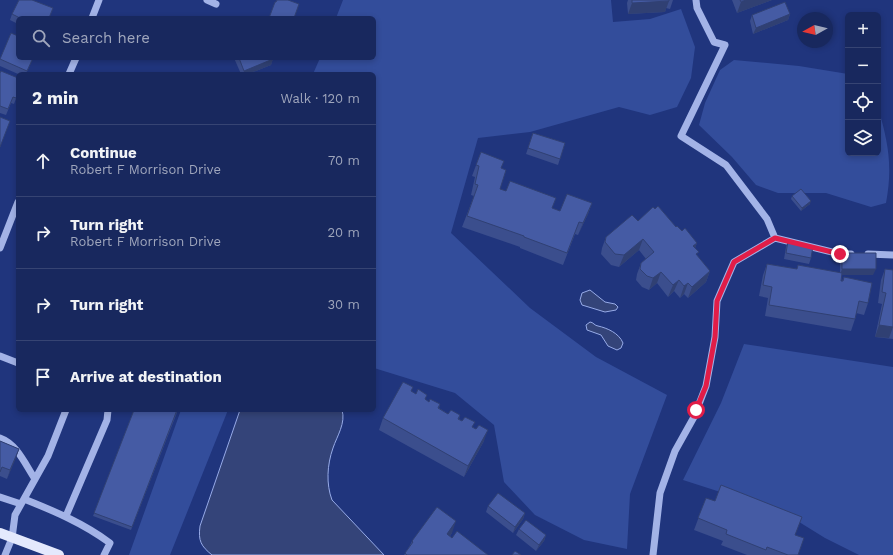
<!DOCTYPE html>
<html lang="en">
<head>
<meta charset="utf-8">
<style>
  :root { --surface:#18285e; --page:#213064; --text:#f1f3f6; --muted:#9fa6bc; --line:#364473 }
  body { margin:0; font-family:"Work Sans",sans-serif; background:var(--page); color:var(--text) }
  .controls { position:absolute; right:12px; top:12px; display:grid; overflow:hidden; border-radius:6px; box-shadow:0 2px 6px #0003 }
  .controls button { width:36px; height:36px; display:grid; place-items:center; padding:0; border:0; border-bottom:1px solid var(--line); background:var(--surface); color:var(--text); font:20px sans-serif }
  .compass { position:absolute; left:797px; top:12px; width:36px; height:36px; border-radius:50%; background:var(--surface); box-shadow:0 2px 6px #0003; rotate:262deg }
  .stop { position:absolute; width:12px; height:12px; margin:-9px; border:3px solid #e11d48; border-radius:50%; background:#fff }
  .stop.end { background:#e11d48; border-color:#fff; box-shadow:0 1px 4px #0008 }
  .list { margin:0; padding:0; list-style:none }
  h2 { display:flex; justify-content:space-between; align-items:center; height:52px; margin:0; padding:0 16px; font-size:17px }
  h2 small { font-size:13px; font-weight:400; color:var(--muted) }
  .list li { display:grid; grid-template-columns:26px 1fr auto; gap:12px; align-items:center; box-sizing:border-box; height:72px; padding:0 16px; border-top:1px solid var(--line) }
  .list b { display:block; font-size:15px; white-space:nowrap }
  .list p { margin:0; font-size:13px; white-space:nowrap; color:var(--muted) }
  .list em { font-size:13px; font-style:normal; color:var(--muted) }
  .icon { flex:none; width:22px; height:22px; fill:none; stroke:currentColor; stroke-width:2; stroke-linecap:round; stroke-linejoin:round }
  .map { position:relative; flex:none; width:893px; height:555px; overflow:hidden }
  .search { position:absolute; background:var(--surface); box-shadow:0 2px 6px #0003; left:16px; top:16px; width:360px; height:44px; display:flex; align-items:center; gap:10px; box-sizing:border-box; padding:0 14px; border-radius:6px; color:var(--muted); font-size:15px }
  .panel { position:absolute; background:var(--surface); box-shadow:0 2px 6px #0003; left:16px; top:72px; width:360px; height:340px; border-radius:6px }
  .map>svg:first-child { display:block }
  .green { fill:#334d9b }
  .water { fill:#344479; stroke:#97abe8 }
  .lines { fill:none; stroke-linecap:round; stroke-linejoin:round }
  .minor { stroke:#a3b3e7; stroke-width:7 }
  .major { stroke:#e4e9fd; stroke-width:10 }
  .wall { fill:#3b4e8d }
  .shaded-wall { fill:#304073 }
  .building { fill:#455ba4; stroke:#304073 }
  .route { stroke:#e11d48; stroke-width:5 }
</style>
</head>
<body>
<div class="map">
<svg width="893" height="555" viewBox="0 0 893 555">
  <rect width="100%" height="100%" fill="#20357d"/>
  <path class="green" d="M343,0H611L613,22L650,19L681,9L695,47L691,78L677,107L650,115L619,107L530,132L478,138L451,233L530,308L596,357L667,395L630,494L627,549L584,540L535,515L504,482L494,425L455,393L374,368V74H313L320,58H374V18H336Z
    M734,60L799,66L848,74V153H878V107C888,142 893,166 886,203L871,207L826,193H778L756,185L732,157L699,125L705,103L720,70Z
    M744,344L893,367V555H859L825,538L783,512L683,480L721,403Z
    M181,410H228L170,555H129Z"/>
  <path class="water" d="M590,290L605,302L615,304L618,307L616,310L605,312L582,305L580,300L582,293Z
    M590,322C593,322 595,326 598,326C607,328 619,333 623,343L621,348L617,350L608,346L601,335L587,330L586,325Z
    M240,410H342C346,423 337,436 333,448C327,465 326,484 332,500L384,555H212C201,546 198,541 200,526Z"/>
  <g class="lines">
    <path class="minor" d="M207,0L216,4
      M696,0L697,8L714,42L725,45L681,136L726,165L767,219L775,238
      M92,18L99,0
      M69,74L76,58
      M775,238L840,254H851
      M0,248L18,202
      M868,254L893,255
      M0,356L18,363
      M0,438C17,444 25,464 35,479
      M0,497L21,504
      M24,499C54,511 83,523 110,543L104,555
      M66,516L107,420L108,410
      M5,555L12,538L15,515L48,456L66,410
      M653,555L660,493L675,451L694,417L706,386L715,337L717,301L734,262L775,238"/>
    <path class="major" d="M0,533L59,555"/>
  </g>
  <path class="wall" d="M628,0H673L670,9L666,8L665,12L628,14L627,3Z
    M732,0H772L737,13Z
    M12,14L49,18H18V24L10,20Z
    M790,14L788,20L753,34L750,21L752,15Z
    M234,58H273L271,65L248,74H241Z
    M0,59L31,62L26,74H18L0,66Z
    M0,73L18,93L14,104L11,103L6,115L0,113Z
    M533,133L565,143L558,165L526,154Z
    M481,152L501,168L500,189L560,211L592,203L588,214L578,235L575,234L563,265L520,248V247L462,227L474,196L471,195L475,177L472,176Z
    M792,196L810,204L801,211L791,199Z
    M655,209L676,227L697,243L695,248L697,256L710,271L706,282L688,298L684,294L680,298L674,291L668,297L657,283L649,290L642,287L636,280L637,274L641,263L646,259L639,250L619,267L611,265L601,254L602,248L606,237L638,221Z
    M788,241L811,258L809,264L784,259L786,247Z
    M842,253L873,275H842L841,281H842L844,277L868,303L864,315L856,313L855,319L851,331L765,316L768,298L759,296L763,275L767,264L797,269L798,265L840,273V259Z
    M885,269L893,270V339L875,337L882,304L878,303L881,280Z
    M412,392L429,402L440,404L439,408L448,414L460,415L459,419L473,427L484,441L464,477L379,430L383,418Z
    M134,410H178L131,530L93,516Z
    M0,441L19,449L7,479L0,476Z
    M706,498L796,535L798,555H747L721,545L723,541L694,530Z
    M488,506L525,513L523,519L513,533L486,512Z
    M519,529L546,535L544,541L536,551L516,535Z
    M452,533L450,536L452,538L488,555H404L409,547L412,541Z"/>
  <path class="shaded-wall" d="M746,0H772L737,13L741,2Z
    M669,1L665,12L628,14L632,3Z
    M790,14L788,20L753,34L756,28Z
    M273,59L271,65L248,74H243L244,71Z
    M811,201L810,204L801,211L802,208Z
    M592,203L588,214L578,235L583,223Z
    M643,239L639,250L619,267L624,255Z
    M697,243L693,254V246Z
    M842,269H876L873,275H840Z
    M710,271L706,282L688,298L692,287Z
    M661,272L657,283L649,290L653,278Z
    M679,280L674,291L668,297L673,285Z
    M688,283L684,294L680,298L684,286Z
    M879,325L893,327L889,338L875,337Z
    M488,430L484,441L464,477L468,466Z
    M19,449L16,458L7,479L10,470Z
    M525,513L523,519L513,533L515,527Z
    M456,521L452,533L443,545L447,534Z
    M546,535L544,541L536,551L539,545Z"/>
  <path class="building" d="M19,0H32L53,8L49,18H20L12,14Z
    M277,0H288L299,4L294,18H269L275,2H276Z
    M632,0H669V1L632,3Z
    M740,0H746L741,2Z
    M785,2L790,14L756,28L752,15Z
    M11,33L18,36V58H33L27,71L0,59Z
    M239,58H273V59L244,71Z
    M1,71L18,78V93L16,98L13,97L8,109L0,106V73Z
    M0,117L10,121L0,147Z
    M533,133L565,143L560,159L528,148Z
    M481,152L504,161L501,168L506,170L500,189L506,191L510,181L556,198L552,208L560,211L567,194L592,203L583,223L579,222L567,253L524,237V236L467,216L478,185L475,184L479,166L476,165Z
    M801,189L811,201L802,208L792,196Z
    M658,206L676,227L677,226L682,231L685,228L697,243L693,246L699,252L696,254L710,271L692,287L688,283L684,286L679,280L673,285L661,272L653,278L647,276L640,269L641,263L654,252L643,239L624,255L615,254L605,242L606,237L632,215L638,221L653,207L655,209Z
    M788,241L813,246L811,258L786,253Z
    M842,253H876V269H842Z
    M767,264L797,269L798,265L842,273L841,281H843L844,277L849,278L872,283L868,303L859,301L855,319L769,305L772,287L763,285Z
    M885,269L893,270V327L879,325L886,293L882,292Z
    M403,382L413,387L411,391L416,394L418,389L427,395L425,399L429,402L430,399L440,404L438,408L448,414L451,410L460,415L458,419L462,421L465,417L475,422L472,427L476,429L479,425L488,430L468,466L383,418Z
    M134,410H177L132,527L94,513Z
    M0,441L19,449L10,470L2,467L0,472Z
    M721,485L802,517L795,535L804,538L798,555H788L767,547L766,550L726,534L727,530L698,518L706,498L715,501Z
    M498,493L525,513L515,527L488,506Z
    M437,507L456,521L447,534L452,538L457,531L488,555H407L405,553L413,542L412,541Z
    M526,520L546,535L539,545L519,529Z
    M515,551L521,555H512Z"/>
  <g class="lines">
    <path class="route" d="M696,410L706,386L715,337L717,301L734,262L775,238L840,254"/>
  </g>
</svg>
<div class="controls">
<button>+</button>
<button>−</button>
<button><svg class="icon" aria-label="locate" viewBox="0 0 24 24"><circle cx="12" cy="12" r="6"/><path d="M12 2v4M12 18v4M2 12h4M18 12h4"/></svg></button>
<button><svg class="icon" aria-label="layers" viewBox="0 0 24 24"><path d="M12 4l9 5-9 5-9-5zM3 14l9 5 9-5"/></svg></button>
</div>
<svg class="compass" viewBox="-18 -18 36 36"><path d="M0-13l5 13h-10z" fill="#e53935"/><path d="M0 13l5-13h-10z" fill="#9fa6bc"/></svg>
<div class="stop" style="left:696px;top:410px"></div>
<div class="stop end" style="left:840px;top:254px"></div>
<div class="search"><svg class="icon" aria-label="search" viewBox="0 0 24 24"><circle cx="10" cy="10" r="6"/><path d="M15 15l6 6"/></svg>Search here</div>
<section class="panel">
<h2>2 min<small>Walk · 120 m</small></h2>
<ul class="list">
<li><svg class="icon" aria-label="ahead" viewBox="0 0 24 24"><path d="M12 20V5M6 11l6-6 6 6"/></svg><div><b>Continue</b><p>Robert F Morrison Drive</p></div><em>70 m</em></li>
<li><svg class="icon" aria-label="right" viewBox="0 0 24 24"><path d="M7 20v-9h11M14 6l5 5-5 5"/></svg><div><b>Turn right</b><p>Robert F Morrison Drive</p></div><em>20 m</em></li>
<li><svg class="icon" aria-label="right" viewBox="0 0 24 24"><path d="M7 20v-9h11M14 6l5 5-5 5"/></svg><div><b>Turn right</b></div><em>30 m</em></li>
<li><svg class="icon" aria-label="arrive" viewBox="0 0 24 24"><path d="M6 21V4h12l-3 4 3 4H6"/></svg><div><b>Arrive at destination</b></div></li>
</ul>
</section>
</div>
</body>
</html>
